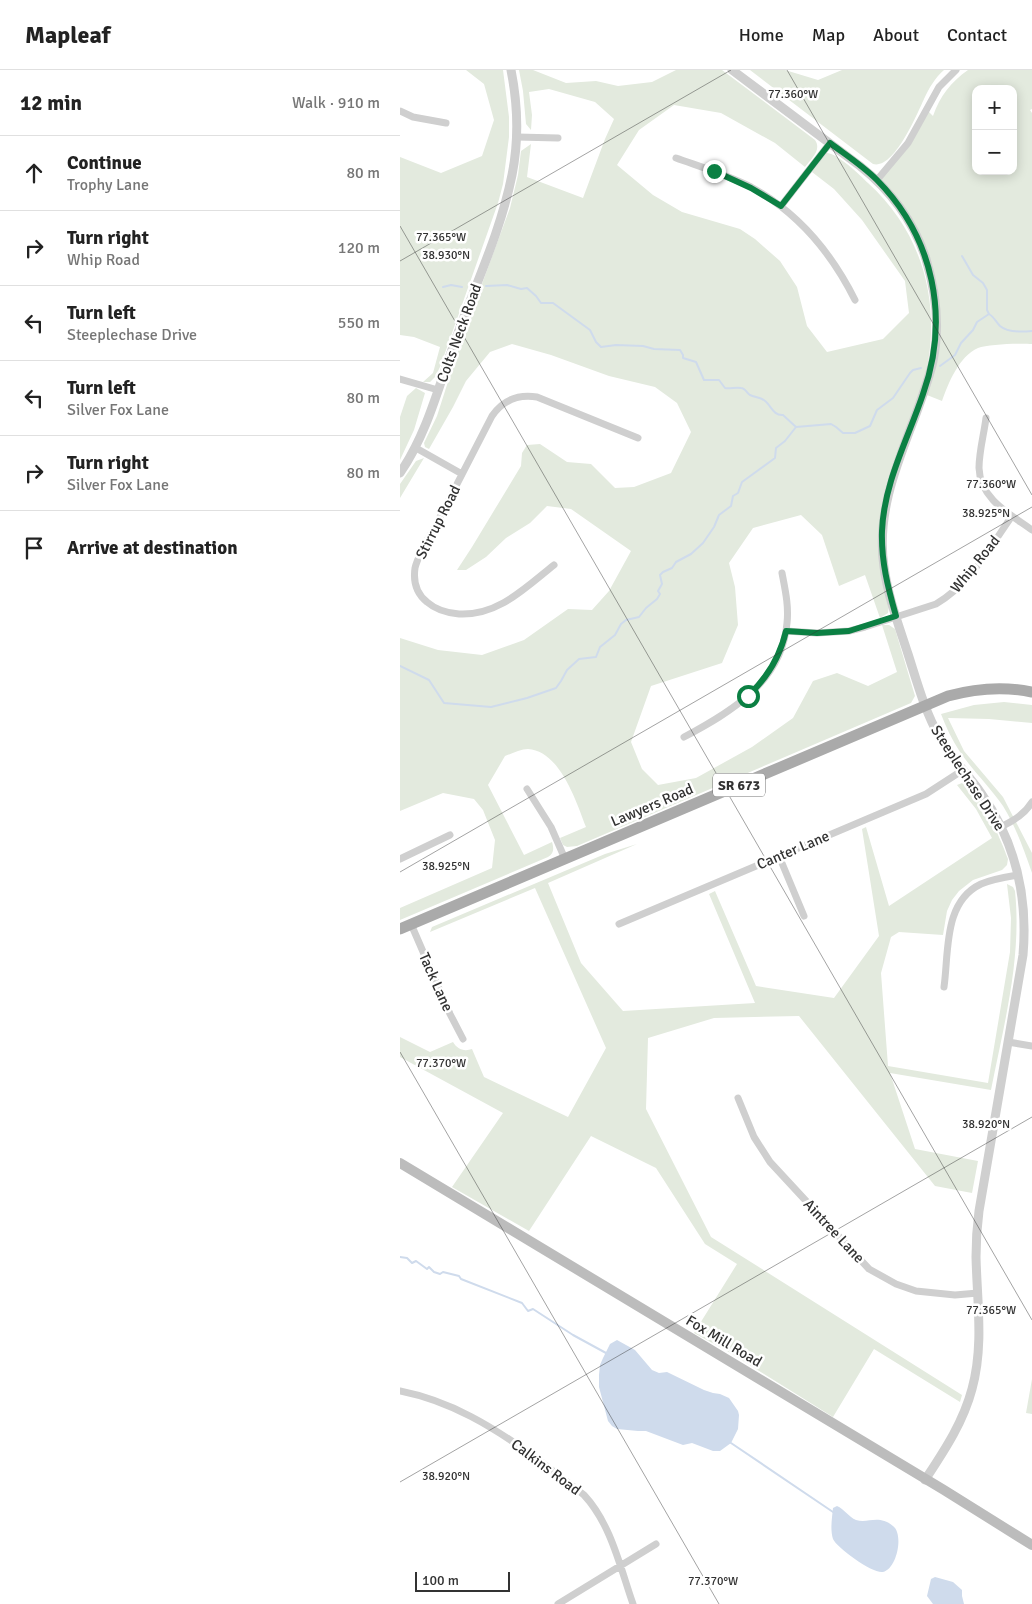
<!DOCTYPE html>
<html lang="en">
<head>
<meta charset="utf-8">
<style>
  :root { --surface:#fff; --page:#f6f6f6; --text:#222; --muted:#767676; --line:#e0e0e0 }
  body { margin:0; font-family:Signika,sans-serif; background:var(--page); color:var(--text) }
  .controls { position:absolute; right:15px; top:15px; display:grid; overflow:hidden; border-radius:10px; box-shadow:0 2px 12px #0003 }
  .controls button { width:45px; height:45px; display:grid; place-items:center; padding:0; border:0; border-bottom:1px solid var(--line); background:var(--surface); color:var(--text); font:25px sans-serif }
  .scale { position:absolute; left:15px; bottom:12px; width:95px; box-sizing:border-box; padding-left:5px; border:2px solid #323232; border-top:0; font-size:14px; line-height:18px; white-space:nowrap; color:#323232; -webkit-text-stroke:4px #fff; paint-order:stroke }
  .stop { position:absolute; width:15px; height:15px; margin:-11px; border:4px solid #0b8043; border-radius:50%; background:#fff }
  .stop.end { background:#0b8043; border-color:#fff; box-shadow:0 1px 5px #0008 }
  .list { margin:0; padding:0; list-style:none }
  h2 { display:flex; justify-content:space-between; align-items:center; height:65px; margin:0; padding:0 20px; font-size:21px }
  h2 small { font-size:16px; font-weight:400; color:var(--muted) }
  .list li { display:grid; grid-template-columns:32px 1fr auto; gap:15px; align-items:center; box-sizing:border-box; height:75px; padding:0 20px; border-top:1px solid var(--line) }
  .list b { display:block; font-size:19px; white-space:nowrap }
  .list p { margin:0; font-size:16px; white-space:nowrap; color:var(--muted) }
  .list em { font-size:16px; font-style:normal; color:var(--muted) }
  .icon { flex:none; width:28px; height:28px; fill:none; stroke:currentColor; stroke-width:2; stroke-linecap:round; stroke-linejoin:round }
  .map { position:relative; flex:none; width:632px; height:1534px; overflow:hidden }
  header { display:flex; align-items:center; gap:30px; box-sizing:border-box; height:70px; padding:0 25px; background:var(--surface); border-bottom:1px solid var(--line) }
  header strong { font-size:24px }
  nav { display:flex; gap:28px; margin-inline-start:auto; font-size:18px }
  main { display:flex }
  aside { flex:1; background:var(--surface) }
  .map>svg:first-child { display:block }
  .green { fill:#e3eade; fill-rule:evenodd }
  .water { fill:#cfdbec }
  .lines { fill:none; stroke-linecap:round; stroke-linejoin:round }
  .stream { stroke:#cfdbec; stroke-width:2 }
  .minor { stroke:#cfcfcf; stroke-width:7 }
  .tertiary { stroke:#cfcfcf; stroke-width:9 }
  .secondary { stroke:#bcbcbc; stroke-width:10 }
  .primary { stroke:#aaa; stroke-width:11 }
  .route { stroke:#0b8043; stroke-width:6 }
  .ticks { fill:none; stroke:#323232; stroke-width:1; stroke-opacity:0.45 }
  .labels { text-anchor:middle; stroke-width:5; stroke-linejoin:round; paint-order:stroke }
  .shield { fill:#fff; stroke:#707070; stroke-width:1 }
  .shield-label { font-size:14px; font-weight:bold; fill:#323232 }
  .street-label { font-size:15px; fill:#323232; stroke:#fff }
  .ticks-label { font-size:12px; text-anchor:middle; fill:#323232; stroke:#fff; stroke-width:5; stroke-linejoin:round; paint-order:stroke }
</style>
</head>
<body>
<header>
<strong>Mapleaf</strong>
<nav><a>Home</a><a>Map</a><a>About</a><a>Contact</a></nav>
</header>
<main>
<aside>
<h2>12 min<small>Walk · 910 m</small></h2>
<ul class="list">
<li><svg class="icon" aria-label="ahead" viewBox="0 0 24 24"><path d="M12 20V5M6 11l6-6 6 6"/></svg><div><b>Continue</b><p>Trophy Lane</p></div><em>80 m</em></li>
<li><svg class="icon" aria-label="right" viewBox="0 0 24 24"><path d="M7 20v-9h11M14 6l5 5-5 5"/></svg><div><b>Turn right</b><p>Whip Road</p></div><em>120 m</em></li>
<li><svg class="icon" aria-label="left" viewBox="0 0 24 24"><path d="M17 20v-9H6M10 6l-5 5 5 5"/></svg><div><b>Turn left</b><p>Steeplechase Drive</p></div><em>550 m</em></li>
<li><svg class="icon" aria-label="left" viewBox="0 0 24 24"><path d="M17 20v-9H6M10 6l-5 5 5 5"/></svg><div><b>Turn left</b><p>Silver Fox Lane</p></div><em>80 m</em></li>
<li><svg class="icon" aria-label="right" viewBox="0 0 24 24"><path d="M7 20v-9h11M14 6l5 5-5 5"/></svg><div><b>Turn right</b><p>Silver Fox Lane</p></div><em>80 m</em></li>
<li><svg class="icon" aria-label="arrive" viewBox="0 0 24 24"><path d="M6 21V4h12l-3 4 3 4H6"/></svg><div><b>Arrive at destination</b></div></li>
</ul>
</aside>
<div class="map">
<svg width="632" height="1534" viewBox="0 0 632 1534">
  <rect width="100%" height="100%" fill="#fff"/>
  <path class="green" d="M66,0H103L109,47V67L103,114L98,133L40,297L35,307L30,312H23L33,303L40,277L14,267L0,265V87L41,103L82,86L94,50L84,14Z
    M119,0H133L166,13L196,11L218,16L252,12L276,0H322L415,70C422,80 411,89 405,97L375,73L321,43L274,35L239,60L217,95L253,125L282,142L340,159L355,169L380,191L397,217L407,256L427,282L483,269L509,243L505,211L462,150L434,119L412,102L426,83C436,82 460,105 468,113C528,167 545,248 520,324C507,361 489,396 482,434C480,445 483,458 484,468C486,491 487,514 489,536L488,543L480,548L465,505L439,516L422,465L401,445L353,458L329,493L335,517L338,555L322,593L251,616L231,672L242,699L258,715L296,708L352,677L393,648L413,611L437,603L468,616L497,602L482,555H489L495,559L515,626L511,633L177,776L167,777L163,775L160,768L186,757C176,731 160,681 128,679C121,679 111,684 105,686L88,715L124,785L152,772C154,779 154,783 148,787L0,850V838L92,798L95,770L83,740L74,729L43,723L0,741V568L38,580L82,585L124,570L168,539L192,540L209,521L231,481L171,439L147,436L130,453L106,468L86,487L66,500H57L72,477L121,396L122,383L127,375L140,374L167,392L191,394L215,418L234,417L271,403L291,362L277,333L255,317L209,306L151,285L112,274L90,282L66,311L53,337L29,379L25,377L24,373L37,346L62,268L110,138L118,105L121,81L131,74L127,107L183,128L205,69L214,49L195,32L149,19L129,22L132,45L131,60L126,54L123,21Z
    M350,0H385L418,10L442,0H544C535,8 529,18 524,29C517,44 494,100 473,94Z
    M568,0H632V39L630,40L632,43V274C621,273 588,274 578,278C559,286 548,314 542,331L527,325L536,234L516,165L477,110L497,88L526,39L533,46C540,26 551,12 568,0ZM576,19H613V101H576Z
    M16,318L25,323L14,360L0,390V347L7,326Z
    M24,388L0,428V414L16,391Z
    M604,632L632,635V653L589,649L548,648L564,681L603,727L632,783V803C624,780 616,757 603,736C590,717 573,701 560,682C552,670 546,657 541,644L574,635Z
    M562,713C579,718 602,772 608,789L607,795L602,800L573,810L559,821L552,830L547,841L543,865L499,862L491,867L481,903L488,996L588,1013L610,882L611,848L607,814L613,817L615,821C622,888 604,954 591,1020L490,1003L515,1079L578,1091L572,1123L535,1116L399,946L314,948L248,968L246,1039L311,1167L562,1325L560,1332L474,1279L433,1347L327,1281L294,1263L337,1194L305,1174L256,1098L191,1066L129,1161L52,1117L103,1043L0,987V967L30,982L53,972C57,979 64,982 72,979L84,1007L168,1047L206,978L135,818L30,862L32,857L205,784L237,774L148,813L181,893L223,941L355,933L309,824L315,821L356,916L434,928L479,866L462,759L466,757L489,836L592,768L576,739L557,715Z
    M632,1309V1344L626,1343Z"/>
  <path class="water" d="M217,1270L235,1280L252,1300L259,1303L267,1302L304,1320L313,1323L320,1324L329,1328L338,1341L339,1345L338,1359L331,1373L320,1381H313L292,1373L283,1375L246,1361H238L217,1359L212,1356L208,1351L199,1317V1305L200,1295L203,1288L210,1274Z
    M437,1436C444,1439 449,1447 456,1450C468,1454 478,1444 493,1456C504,1464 497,1499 483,1502C473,1504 437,1478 433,1469C430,1460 432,1448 433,1438Z
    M535,1507L553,1512L562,1520V1526L564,1534H533L527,1526L531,1509Z"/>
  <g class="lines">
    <path class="stream" d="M562,186L573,205L583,213L587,220V240L589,244
      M86,216L107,215L121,219L127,218L136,226L141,233H153L190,260L196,272L201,277L216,275L243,276L254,279L280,280L283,285V288L296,292L304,310H319L325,318C330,319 336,317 341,318C345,318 347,323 350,325C354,327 358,327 362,329C371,333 372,346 383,345L396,357
      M43,217L51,215L62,217
      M589,244C594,247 596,252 600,256C608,263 622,262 632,261
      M540,296L555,285L561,273L573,260L577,252L589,244
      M0,596L29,610L44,633L91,637L127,628L156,618L161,611L167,600L179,589L196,587L200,577L215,565L221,554L226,550L239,547L246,538L257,529L260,524L258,521L262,514L260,505L263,502L272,498L276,492L291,484L303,473L314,457L319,445L331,436L333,426L338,423L342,412L375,388L376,378L385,371L396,357L431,354L436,357L443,363H455L470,356L477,340L493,328L510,303L513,300L521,298
      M0,1187L7,1188L12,1193L16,1191L27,1199L29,1197L34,1202L40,1204L43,1202L59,1206L61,1209L122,1233L128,1241L133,1239L173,1265L206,1283
      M331,1373L433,1442"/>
    <path class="minor" d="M0,41L13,47L46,53
      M117,67L158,68
      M276,88C301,97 327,105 351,117C399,143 431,182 455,230
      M477,110L508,73L539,17L556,0
      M381,136L430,73
      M0,309L38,320
      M586,348C584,364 579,382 579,398C580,429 610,444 632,460
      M16,378L62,404
      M154,495C125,518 98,546 59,544C47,543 36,540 27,532C17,524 13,512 15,498C19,482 30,466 38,451C56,416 74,381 92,346C103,330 118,324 137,327L238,368
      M386,561L417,563L449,561L465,557L536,534C570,514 590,477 612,446
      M284,667C331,642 382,612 387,553C389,536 385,519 382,503
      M127,719L151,757L165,789
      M601,757C614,750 624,745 632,732
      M379,786L404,846
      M0,789L50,765
      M11,854L50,944L63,969
      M219,854L526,724L563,700
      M544,917C549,882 543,832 581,814C593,809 606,807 618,805
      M608,972L632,976
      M338,1028L354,1067L370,1092L469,1199L496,1214L516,1221L555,1225L578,1223
      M0,1321C51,1331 93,1357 135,1387C151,1400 168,1412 184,1425C211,1454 220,1497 233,1534
      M158,1534L256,1474"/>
    <path class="tertiary" d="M332,0L460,96C490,120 514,152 526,189C536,222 540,257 533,291C529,309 522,327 516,344C497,394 476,443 484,497C488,527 499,556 508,584C517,612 525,642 540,668C551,688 568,704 581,723C615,771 628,827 623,885L579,1141C577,1156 576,1171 576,1187C577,1231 584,1276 572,1319C563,1353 544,1381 525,1410
      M0,403C29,361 40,310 58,263C77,211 101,160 112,105C119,70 118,35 111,0"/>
    <path class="secondary" d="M0,1093L544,1420L632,1475"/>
    <path class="primary" d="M0,859L548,626C577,618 603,616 632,622"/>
  </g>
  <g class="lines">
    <path class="route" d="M314,101L351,118L381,136L430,73C446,85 463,96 477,110C534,168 550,248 523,324C508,369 484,412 482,461C481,491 488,518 496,546L449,561L417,563L386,561C380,587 367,608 348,626"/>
  </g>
  <path class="ticks" d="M387,0L632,425M0,156L632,1250M0,191L331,0M0,802L632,437M0,982L319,1534M0,1412L632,1047"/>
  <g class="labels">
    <rect class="shield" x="313" y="703.5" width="52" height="23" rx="4"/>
    <g class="shield-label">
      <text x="339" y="720">SR 673</text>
    </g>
    <g class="street-label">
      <text transform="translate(59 263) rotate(-70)" y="5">Colts Neck Road</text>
      <text transform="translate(38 452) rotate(-63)" y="5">Stirrup Road</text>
      <text transform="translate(575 494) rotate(-51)" y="5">Whip Road</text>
      <text transform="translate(568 708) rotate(57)" y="5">Steeplechase Drive</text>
      <text transform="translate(252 735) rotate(-23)" y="5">Lawyers Road</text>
      <text transform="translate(393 780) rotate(-23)" y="5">Canter Lane</text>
      <text transform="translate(36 912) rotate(66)" y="5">Tack Lane</text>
      <text transform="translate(434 1161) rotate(47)" y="5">Aintree Lane</text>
      <text transform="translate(324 1271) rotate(31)" y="5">Fox Mill Road</text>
      <text transform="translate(146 1397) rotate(37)" y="5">Calkins Road</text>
    </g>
  </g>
  <g class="ticks-label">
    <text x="393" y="28">77.360°W</text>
    <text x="41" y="171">77.365°W</text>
    <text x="46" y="189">38.930°N</text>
    <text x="591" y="418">77.360°W</text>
    <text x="586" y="447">38.925°N</text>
    <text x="46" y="800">38.925°N</text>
    <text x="41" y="997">77.370°W</text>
    <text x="586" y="1058">38.920°N</text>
    <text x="591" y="1244">77.365°W</text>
    <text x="46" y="1410">38.920°N</text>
    <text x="313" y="1515">77.370°W</text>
  </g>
</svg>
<div class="controls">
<button>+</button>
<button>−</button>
</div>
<div class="scale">100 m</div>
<div class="stop" style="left:348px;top:626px"></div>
<div class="stop end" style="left:314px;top:101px"></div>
</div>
</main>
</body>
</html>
